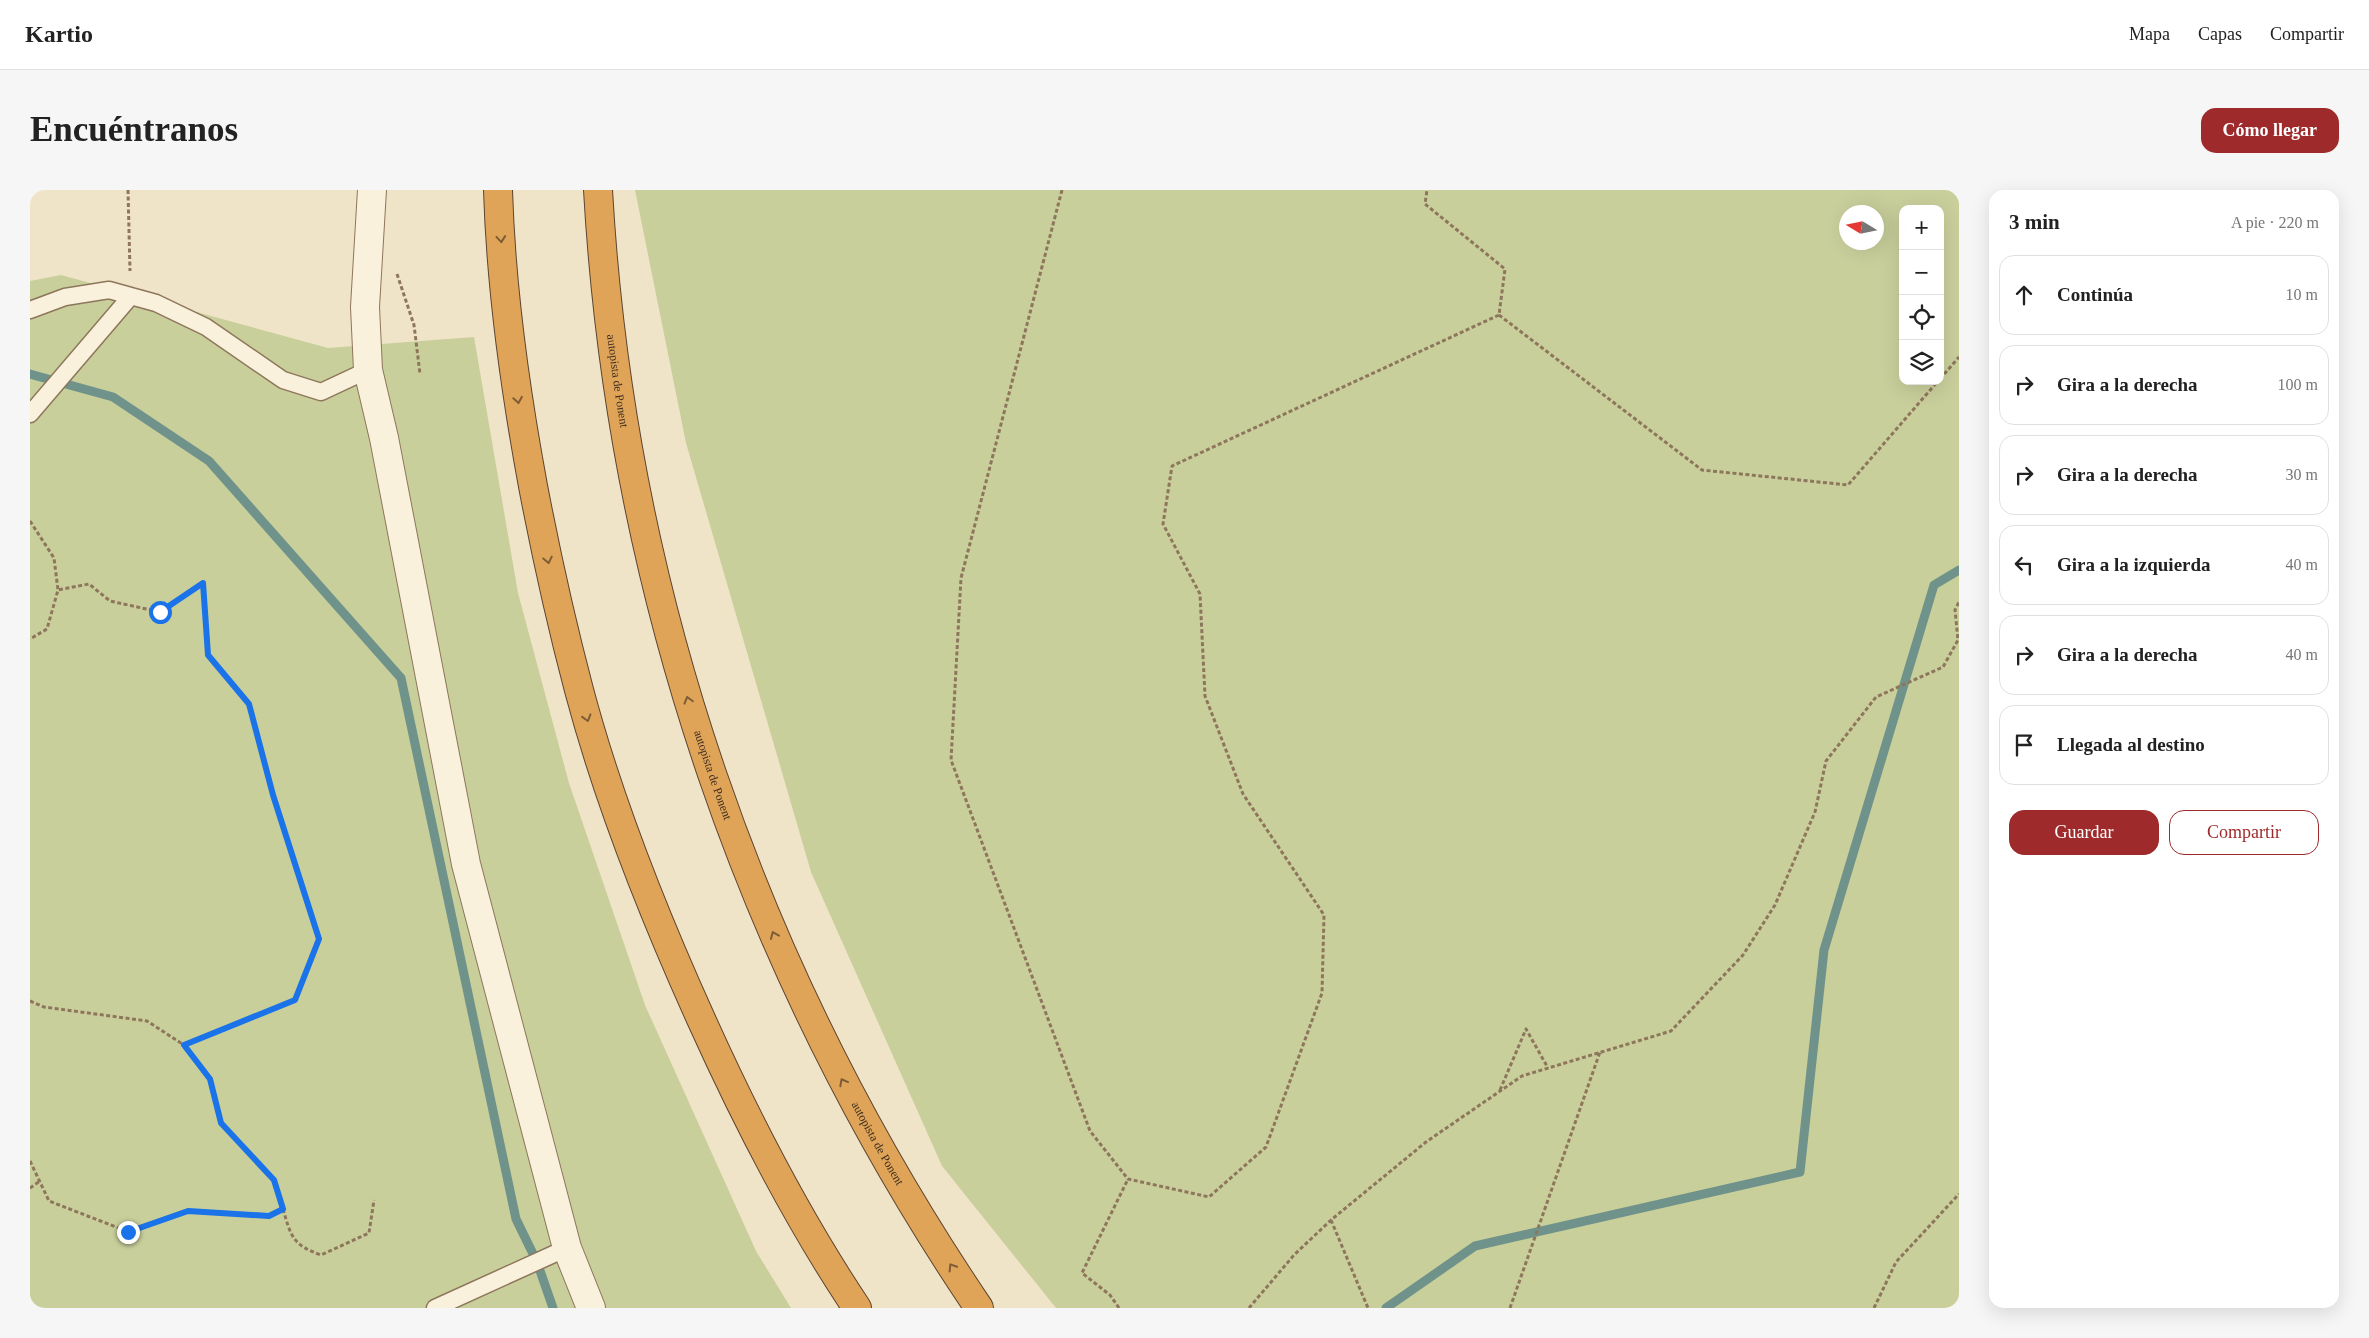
<!DOCTYPE html>
<html lang="es">
<head>
<meta charset="utf-8">
<style>
  :root { --surface:#fff; --page:#f6f6f6; --text:#222; --muted:#767676; --line:#e0e0e0; --accent:#9e2a2b }
  body { margin:0; font-family:"Times New Roman",serif; background:var(--page); color:var(--text) }
  .controls { position:absolute; right:15px; top:15px; display:grid; overflow:hidden; border-radius:10px; box-shadow:0 5px 20px #0002 }
  .controls button { width:45px; height:45px; display:grid; place-items:center; padding:0; border:0; border-bottom:1px solid var(--line); background:var(--surface); color:var(--text); font:25px sans-serif }
  .compass { position:absolute; left:1809px; top:15px; width:45px; height:45px; border-radius:50%; background:var(--surface); box-shadow:0 5px 20px #0002; rotate:280deg }
  .stop { position:absolute; width:15px; height:15px; margin:-11px; border:4px solid #1a73e8; border-radius:50%; background:#fff }
  .stop.end { background:#1a73e8; border-color:#fff; box-shadow:0 1px 5px #0008 }
  .list { margin:0; padding:0; list-style:none }
  h2 { display:flex; justify-content:space-between; align-items:center; height:65px; margin:0; padding:0 20px; font-size:21px }
  h2 small { font-size:16px; font-weight:400; color:var(--muted) }
  .list li { display:grid; grid-template-columns:32px 1fr auto; gap:15px; align-items:center; box-sizing:border-box; height:80px; margin:0 10px 10px; padding:0 10px; border:1px solid var(--line); border-radius:15px }
  .list b { display:block; font-size:19px; white-space:nowrap }
  .list em { font-size:16px; font-style:normal; color:var(--muted) }
  .actions { display:flex; gap:10px; padding:15px 20px }
  .actions a { flex:1; padding:11px 0; border:1px solid var(--accent); border-radius:15px; text-align:center; font-size:18px; color:var(--accent) }
  .actions .main { background:var(--accent); color:#fff }
  .icon { flex:none; width:28px; height:28px; fill:none; stroke:currentColor; stroke-width:2; stroke-linecap:round; stroke-linejoin:round }
  .map { position:relative; flex:none; width:1929px; height:1118px; overflow:hidden; border-radius:15px }
  header { display:flex; align-items:center; gap:30px; box-sizing:border-box; height:70px; padding:0 25px; background:var(--surface); border-bottom:1px solid var(--line) }
  header strong { font-size:24px }
  nav { display:flex; gap:28px; margin-inline-start:auto; font-size:18px }
  .intro { display:flex; align-items:center; justify-content:space-between; box-sizing:border-box; height:120px; padding:0 30px }
  h1 { margin:0; font-size:35px }
  .button { padding:12px 22px; border-radius:15px; background:var(--accent); color:#fff; font-size:18px; font-weight:700 }
  main { display:flex; gap:30px; padding:0 30px }
  aside { flex:1; background:var(--surface); border-radius:15px; box-shadow:0 5px 20px #0002 }
  .map>svg:first-child { display:block }
  .green { fill:#c9cf9b; fill-rule:evenodd }
  .lines { fill:none; stroke-linecap:round; stroke-linejoin:round }
  .stream { stroke:#6f938a; stroke-width:9 }
  .service-casing { stroke:#8d765c; stroke-width:19 }
  .minor-casing { stroke:#8d765c; stroke-width:30 }
  .motorway-casing { stroke:#5b4430; stroke-width:30 }
  .path { stroke:#8d765c; stroke-width:3; stroke-dasharray:4 2.5; stroke-linecap:butt }
  .service { stroke:#faf1dc; stroke-width:16 }
  .minor { stroke:#faf1dc; stroke-width:28 }
  .motorway { stroke:#e0a458; stroke-width:28 }
  .oneway { stroke:#7e5d36 }
  .route { stroke:#1a73e8; stroke-width:6 }
  .labels { text-anchor:middle; stroke-width:5; stroke-linejoin:round; paint-order:stroke }
  .street-label { font-size:12px; fill:#3d2e20; stroke:#f7eed8 }
</style>
</head>
<body>
<header>
<strong>Kartio</strong>
<nav><a>Mapa</a><a>Capas</a><a>Compartir</a></nav>
</header>
<div class="intro"><h1>Encuéntranos</h1><a class="button">Cómo llegar</a></div>
<main>
<div class="map">
<svg width="1929" height="1118" viewBox="0 0 1929 1118">
  <rect width="100%" height="100%" fill="#f0e4c8"/>
  <path class="green" d="M605,0H1929V1118H1026L912,976L781,682L656,253ZM1873,19H1910V191H1873ZM1816,22H1846V52H1816Z
    M31,85L298,158L444,147L488,403L539,593L615,815L726,1061L761,1118H0V91Z"/>
  <g class="lines">
    <path class="stream" d="M0,184L83,207L179,271L371,488L486,1029L507,1072L523,1118
      M1356,1118L1445,1056L1770,982L1794,760L1904,395L1929,380"/>
    <defs>
      <path id="service" d="M0,120L35,107L79,100L126,113L176,137L253,190L291,202L338,180
        M0,224L101,106
        M405,1118L537,1058"/>
      <path id="minor" d="M342,0L335,117L338,180L354,248L436,674L537,1058L561,1118"/>
      <g id="motorway">
        <path d="M468,0C471,99 485,199 503,296C516,364 531,432 549,500C579,613 623,723 671,829C716,929 766,1027 827,1118"/>
        <path id="s1" d="M568,0C591,403 723,784 949,1118"/>
      </g>
    </defs>
    <use href="#service" class="service-casing"/>
    <use href="#minor" class="minor-casing"/>
    <use href="#motorway" class="motorway-casing"/>
    <path class="path" d="M98,0L100,81
      M1032,0L931,388L921,570L1060,941L1098,989L1179,1007L1236,957L1292,803L1294,725L1213,604L1175,506L1170,404L1133,334L1142,276L1469,125L1475,79L1395,14L1397,0
      M367,84L384,135L390,184
      M1469,125L1672,280L1818,295L1908,191
      M1910,189L1929,167
      M0,331L24,368L28,400L17,439L0,449
      M0,811L14,817L117,831L154,855
      M1470,900L1496,839L1518,878
      M0,971L19,1011L99,1042L158,1021L239,1026L253,1019L244,990L191,933L180,889L154,855L265,810L289,749L243,605L219,515L178,465L173,393L130,422L80,411L59,394L28,400
      M0,998L10,991
      M253,1019C261,1047 263,1055 291,1065L339,1043L344,1010
      M1301,1030L1338,1118
      M1089,1118L1080,1105L1052,1083L1098,989
      M1219,1118L1264,1065L1301,1030L1396,952L1492,886L1641,841L1713,765L1745,715L1785,622L1796,571L1846,507L1913,477L1928,450L1925,420L1929,412
      M1480,1118L1570,862
      M1844,1118L1866,1072L1929,1004"/>
    <use href="#service" class="service"/>
    <use href="#minor" class="minor"/>
    <use href="#motorway" class="motorway"/>
  </g>
  <defs><path id="oneway-chevron" d="M-2-3.5L2.5 0L-2 3.5" fill="none" stroke-width="1.6" stroke-linecap="round" stroke-linejoin="round" transform="scale(1.25)"/></defs>
  <g class="oneway">
    <use href="#oneway-chevron" transform="translate(471 49) rotate(85)"/>
    <use href="#oneway-chevron" transform="translate(488 210) rotate(81)"/>
    <use href="#oneway-chevron" transform="translate(518 370) rotate(78)"/>
    <use href="#oneway-chevron" transform="translate(658 510) rotate(-106)"/>
    <use href="#oneway-chevron" transform="translate(557 528) rotate(73)"/>
    <use href="#oneway-chevron" transform="translate(744 745) rotate(-113)"/>
    <use href="#oneway-chevron" transform="translate(813 892) rotate(-118)"/>
    <use href="#oneway-chevron" transform="translate(922 1077) rotate(-122)"/>
  </g>
  <g class="lines">
    <path class="route" d="M98,1042L158,1021L239,1026L253,1019L244,990L191,933L180,889L154,855L265,810L289,749L243,605L219,514L178,465L173,393L130,422"/>
  </g>
  <g class="labels">
    <g class="street-label">
      <text dy="4" stroke="none"><textPath href="#s1" startOffset="192">autopista de Ponent</textPath></text>
      <text dy="4" stroke="none"><textPath href="#s1" startOffset="598">autopista de Ponent</textPath></text>
      <text dy="4" stroke="none"><textPath href="#s1" startOffset="1002">autopista de Ponent</textPath></text>
    </g>
  </g>
</svg>
<div class="controls">
<button>+</button>
<button>−</button>
<button><svg class="icon" aria-label="locate" viewBox="0 0 24 24"><circle cx="12" cy="12" r="6"/><path d="M12 2v4M12 18v4M2 12h4M18 12h4"/></svg></button>
<button><svg class="icon" aria-label="layers" viewBox="0 0 24 24"><path d="M12 4l9 5-9 5-9-5zM3 14l9 5 9-5"/></svg></button>
</div>
<svg class="compass" viewBox="-18 -18 36 36"><path d="M0-13l5 13h-10z" fill="#e53935"/><path d="M0 13l5-13h-10z" fill="#767676"/></svg>
<div class="stop" style="left:130px;top:422px"></div>
<div class="stop end" style="left:98px;top:1042px"></div>
</div>
<aside>
<h2>3 min<small>A pie · 220 m</small></h2>
<ul class="list">
<li><svg class="icon" aria-label="ahead" viewBox="0 0 24 24"><path d="M12 20V5M6 11l6-6 6 6"/></svg><div><b>Continúa</b></div><em>10 m</em></li>
<li><svg class="icon" aria-label="right" viewBox="0 0 24 24"><path d="M7 20v-9h11M14 6l5 5-5 5"/></svg><div><b>Gira a la derecha</b></div><em>100 m</em></li>
<li><svg class="icon" aria-label="right" viewBox="0 0 24 24"><path d="M7 20v-9h11M14 6l5 5-5 5"/></svg><div><b>Gira a la derecha</b></div><em>30 m</em></li>
<li><svg class="icon" aria-label="left" viewBox="0 0 24 24"><path d="M17 20v-9H6M10 6l-5 5 5 5"/></svg><div><b>Gira a la izquierda</b></div><em>40 m</em></li>
<li><svg class="icon" aria-label="right" viewBox="0 0 24 24"><path d="M7 20v-9h11M14 6l5 5-5 5"/></svg><div><b>Gira a la derecha</b></div><em>40 m</em></li>
<li><svg class="icon" aria-label="arrive" viewBox="0 0 24 24"><path d="M6 21V4h12l-3 4 3 4H6"/></svg><div><b>Llegada al destino</b></div></li>
</ul>
<div class="actions"><a class="main">Guardar</a><a>Compartir</a></div>
</aside>
</main>
</body>
</html>
